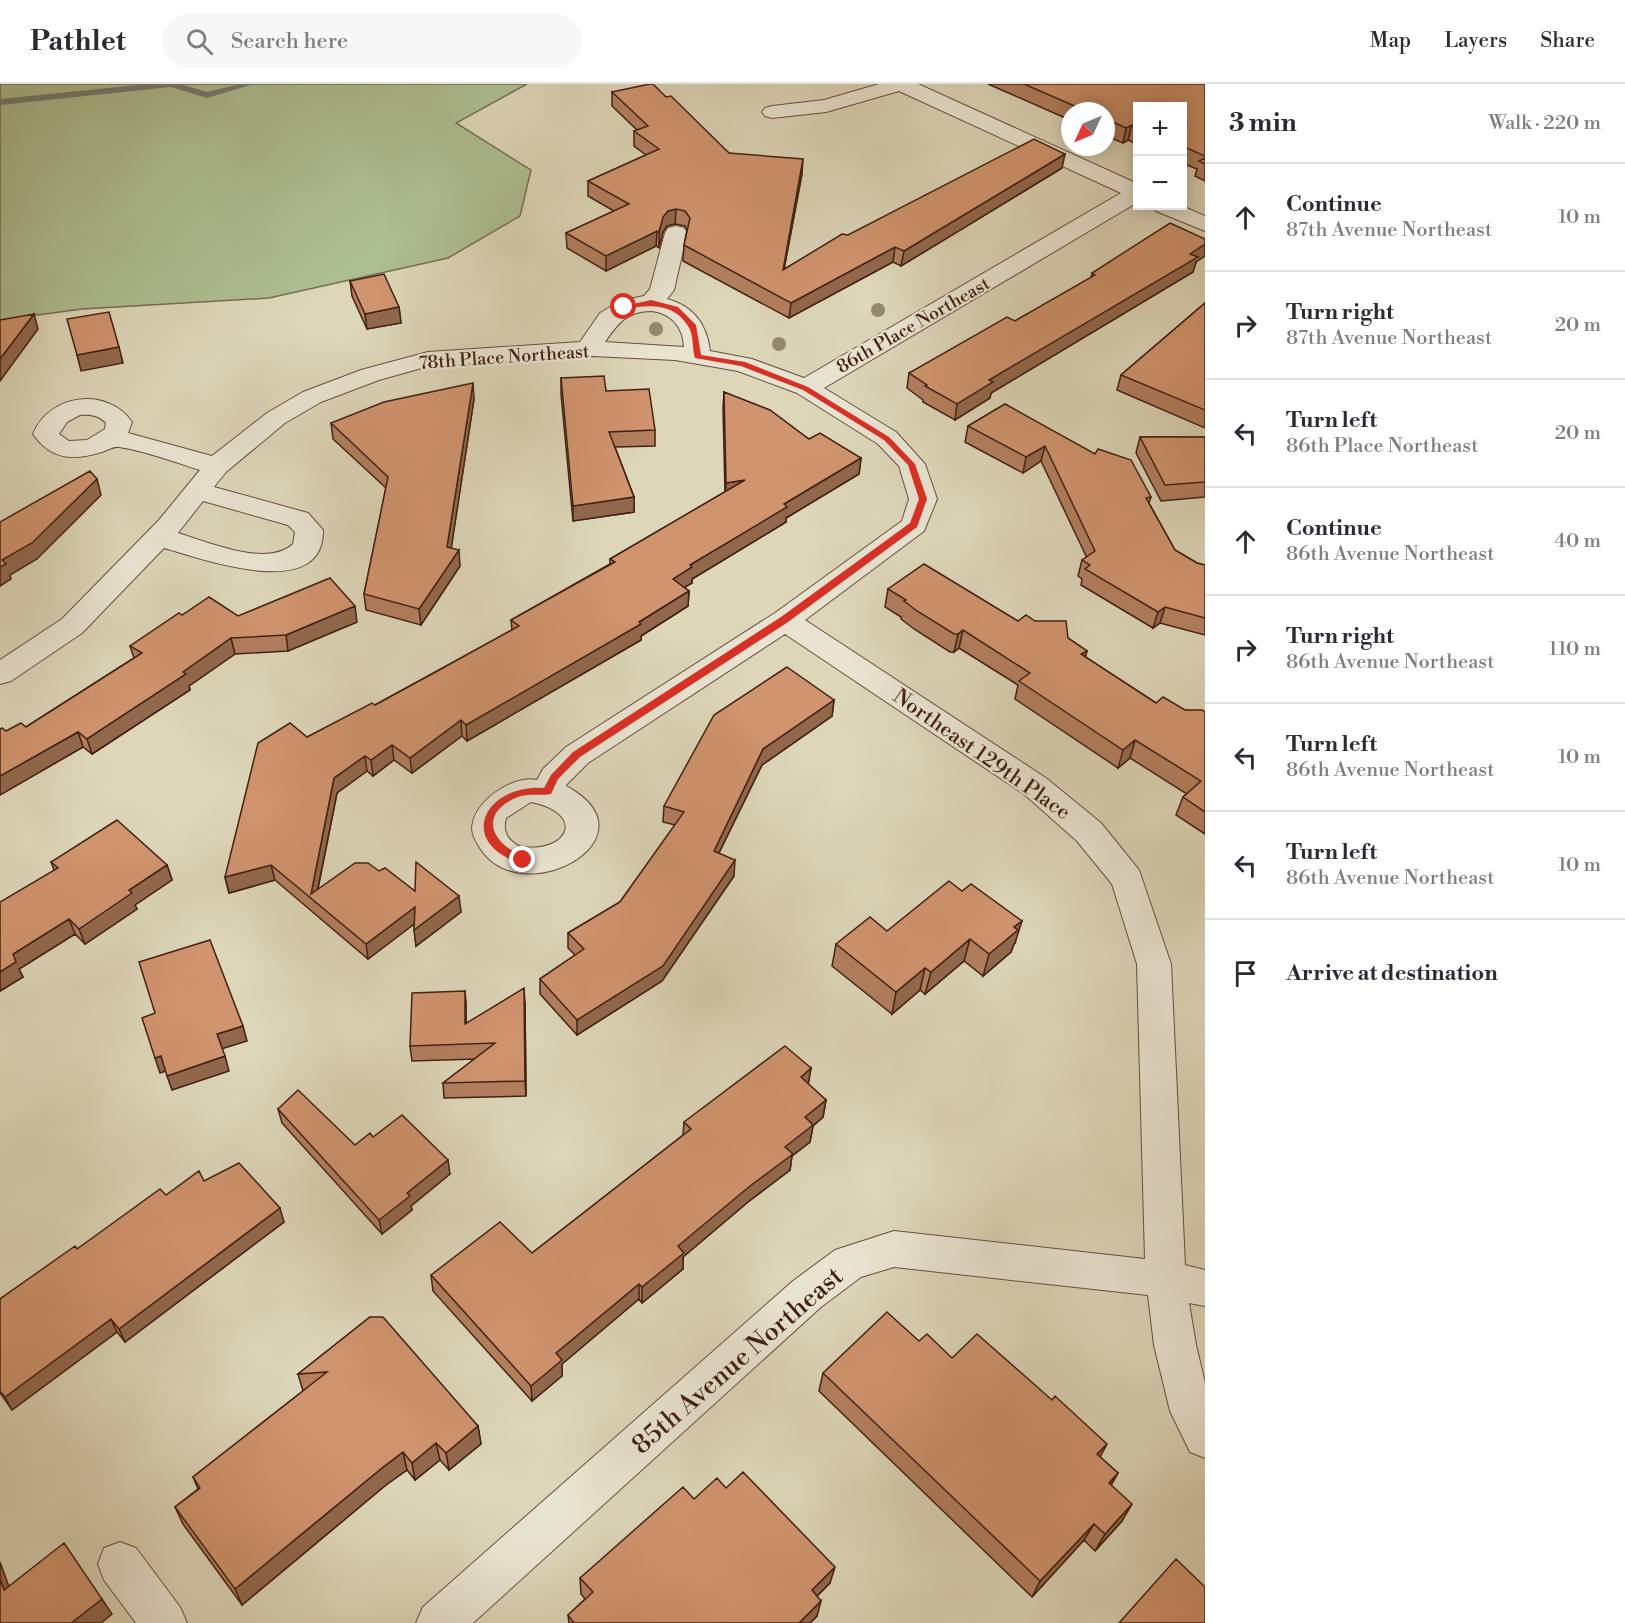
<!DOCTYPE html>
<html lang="en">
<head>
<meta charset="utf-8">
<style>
  :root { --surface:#fff; --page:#f7f7f7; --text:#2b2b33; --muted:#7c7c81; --line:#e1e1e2 }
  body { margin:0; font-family:"Libre Bodoni",serif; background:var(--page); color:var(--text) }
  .controls { position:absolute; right:18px; top:18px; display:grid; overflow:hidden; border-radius:0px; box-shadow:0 3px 15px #0003 }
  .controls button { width:54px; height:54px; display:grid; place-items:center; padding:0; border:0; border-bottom:2px solid var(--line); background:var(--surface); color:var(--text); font:30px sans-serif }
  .compass { position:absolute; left:1061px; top:18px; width:54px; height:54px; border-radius:50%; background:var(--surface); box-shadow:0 3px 15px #0003; rotate:226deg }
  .stop { position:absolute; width:18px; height:18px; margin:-14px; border:4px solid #d93025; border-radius:50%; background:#fff }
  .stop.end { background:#d93025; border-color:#fff; box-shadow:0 2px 6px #0008 }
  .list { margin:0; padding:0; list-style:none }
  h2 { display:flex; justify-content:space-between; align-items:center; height:78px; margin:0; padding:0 24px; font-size:26px }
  h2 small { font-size:20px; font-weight:400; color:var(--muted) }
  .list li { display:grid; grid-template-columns:39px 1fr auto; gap:18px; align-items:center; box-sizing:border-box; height:108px; padding:0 24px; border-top:2px solid var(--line) }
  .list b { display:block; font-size:22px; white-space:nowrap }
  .list p { margin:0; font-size:20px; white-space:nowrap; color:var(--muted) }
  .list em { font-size:20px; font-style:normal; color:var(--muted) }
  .icon { flex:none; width:33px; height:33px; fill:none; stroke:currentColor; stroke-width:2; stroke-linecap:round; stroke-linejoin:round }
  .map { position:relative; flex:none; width:1205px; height:1539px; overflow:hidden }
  header { display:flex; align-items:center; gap:36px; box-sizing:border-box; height:84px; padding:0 30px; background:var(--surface); border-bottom:2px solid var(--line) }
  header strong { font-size:28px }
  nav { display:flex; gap:33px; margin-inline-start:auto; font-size:21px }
  .search { width:420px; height:54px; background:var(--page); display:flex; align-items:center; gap:15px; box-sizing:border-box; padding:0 21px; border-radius:33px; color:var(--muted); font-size:22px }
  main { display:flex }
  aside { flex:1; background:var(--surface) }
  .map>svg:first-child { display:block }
  .green { fill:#adbe92; stroke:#776f52; stroke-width:1.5 }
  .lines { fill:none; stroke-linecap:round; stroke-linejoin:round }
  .stream { fill:#727c74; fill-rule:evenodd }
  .minor-casing { stroke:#684e3c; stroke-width:2 }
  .minor { fill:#e9e4d2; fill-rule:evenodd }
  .tree { fill:#96886f }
  .wall { fill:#b37f5f; stroke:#412013; stroke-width:1.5 }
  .shaded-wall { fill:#92684d; stroke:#412013; stroke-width:1.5 }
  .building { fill:#d0946e; stroke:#412013; stroke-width:1.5 }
  .route { fill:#d93025 }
  .labels { text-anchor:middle; stroke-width:4.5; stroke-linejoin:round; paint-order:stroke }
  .far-street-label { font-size:18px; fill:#412013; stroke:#e9e4d2 }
  .street-label { font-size:21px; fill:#412013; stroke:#e9e4d2 }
  .near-street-label { font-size:26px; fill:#412013; stroke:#e9e4d2 }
</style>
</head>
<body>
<header>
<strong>Pathlet</strong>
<div class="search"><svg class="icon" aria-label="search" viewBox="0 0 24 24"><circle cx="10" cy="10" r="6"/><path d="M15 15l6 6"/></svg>Search here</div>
<nav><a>Map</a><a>Layers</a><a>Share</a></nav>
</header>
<main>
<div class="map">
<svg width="1205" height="1539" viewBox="0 0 1205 1539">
  <rect width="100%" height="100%" fill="#ddd6b9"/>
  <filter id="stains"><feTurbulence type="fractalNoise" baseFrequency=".00333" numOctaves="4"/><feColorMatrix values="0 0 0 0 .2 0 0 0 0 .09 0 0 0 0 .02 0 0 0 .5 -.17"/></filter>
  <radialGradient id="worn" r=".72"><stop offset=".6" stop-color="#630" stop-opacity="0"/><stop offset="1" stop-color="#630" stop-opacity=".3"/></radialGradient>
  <path class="green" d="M0,0H527L456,39L531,86L520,132L448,174L269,214L82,225L0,236Z"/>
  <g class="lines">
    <path class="stream" d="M147,0H180L207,8L240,0H254L207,14L171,3L0,21V15Z"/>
    <defs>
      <path id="minor" d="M879,0H918L1138,100V118L824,304L896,348L925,380L937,415L924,447L805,536L1046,694L1101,739L1139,786L1171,880L1185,1181L1205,1186V1222L1189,1219L1196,1261L1205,1299V1374L1190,1368L1170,1327L1154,1261L1148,1211L894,1183L861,1193L821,1223L473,1539H416L423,1523L793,1197L835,1166L894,1147L1145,1175L1137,880L1112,800L1077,757L1024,710L785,550L588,679L567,700L566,702C661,753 522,830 480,764C475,756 470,748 473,738C478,715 514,691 537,696L543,685L566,663L775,529L902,437L909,415L899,382L878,360L797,309L738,287L675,276L593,272L429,282L379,296L321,318L285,339L226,388L214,403L308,429L323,446C324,520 200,474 164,464L82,549L11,597L0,600V576L62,535L159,436L200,386C174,378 146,367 119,363C114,362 108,366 102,368C73,377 51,376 33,350C49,310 107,302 132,338L128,349L212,372L267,329L303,308L361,286L428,268L580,258L600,229L620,217L644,212L650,205L665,149L668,144L676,142L684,144L687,149L674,206L667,215C694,222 707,241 710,267L752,275L804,294L1121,109L899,7L826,28L772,34L765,32L762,28L765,24L772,22L824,16ZM652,227C672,230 683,243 684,263L605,258C618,239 627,227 652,227ZM80,331C90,330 99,331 106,339L105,345L87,356L69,357L59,350L67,338ZM203,417L288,441L295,448L293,460C268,484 208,458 178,449ZM531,718C586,729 570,769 521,763C508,757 502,748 506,734Z
        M1153,122H1182L1205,132V147L1156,127Z
        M120,1458L136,1464L180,1523L187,1539H136L104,1496L98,1480L104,1464Z"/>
    </defs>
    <use href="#minor" class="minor-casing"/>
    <use href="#minor" class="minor"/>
  </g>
  <g class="tree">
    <circle cx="878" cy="226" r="7"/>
    <circle cx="656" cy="245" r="7"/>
    <circle cx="779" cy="260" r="7"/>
  </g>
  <path class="wall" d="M988,0H1205V97L1195,92L1197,85L1182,79V22H1137V60L1128,56L1123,59L1106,52V27H1070V36Z
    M612,8L666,13L729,69L802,90L784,185L848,151L1062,84L901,182L893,178L789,234L683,177L684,161L687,146L685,142L675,140L667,142L663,148L659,164L656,162L606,187L567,164L566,149L614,127L588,112V97L646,71L634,62V47L637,46L612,22Z
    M1196,178L1193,188L991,309L990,314L955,336L923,318V316L907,304L909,289L1015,237L1091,194L1092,189Z
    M350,197L399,223L401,239L367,245L352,212Z
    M1205,219V344L1117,306L1121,291Z
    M561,294L606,307L655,346V362L615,363L634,413V428L573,437L561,310Z
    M724,308L809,355L861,374L859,390L786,434V438L692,495V499L684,503L689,507L688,522L641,552V556L467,657L462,652L412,689L394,676L373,692L367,687L337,709L318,805L379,787L415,807L461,828L416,862L414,840L368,875L275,796L229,809L225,793L307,653L375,621L512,546L511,536L610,480V475L725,408L723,324Z
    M474,315L451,464L460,482L421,541L366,526L364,510L386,404L333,355L331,339Z
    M1005,320L1151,413L1149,419L1175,466L1197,479L1205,481V551L1160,539L1153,544L1081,501L1082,495L1078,492L1082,476L1087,474L1041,377L1023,389L965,358L968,342Z
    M1140,353H1205V413L1161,417L1136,369Z
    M888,505L1018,537H1035L1068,554L1087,567L1085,573L1156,619L1185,626L1205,628V750L1176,731L1183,713L1187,710L1130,674L1118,684L1015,615L1018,601L959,564L954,568H950L914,545L901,535V533L885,523Z
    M182,531L238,532L357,538L288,567L235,570L189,602L190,606L92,670L83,663L0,711V645L6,647L26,643L134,574L130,562Z
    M834,616L832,632L762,681L719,769L734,792L662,897L577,951L540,910V895L575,871L568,864V849L620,818L675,741L663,738L664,722Z
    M51,778L167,781L172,796L135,821L137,825L85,860L75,850L19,885L23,893L0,907L54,786Z
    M887,847L1015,859L1014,860L1011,868L983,892L964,877L925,910L920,906L892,930L832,882L836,860Z
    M465,907L466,922V939L525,919L526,1012L444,1014L443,999L475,975L412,977L410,962Z
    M811,984L808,1000L826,1016L823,1033L813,1042L810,1058L792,1072L790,1086L748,1118L683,1173V1185L642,1219L639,1215L562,1280V1292L532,1317L433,1207L431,1191L532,1169L683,1051L684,1038Z
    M278,1025L355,1061L373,1053L450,1090L411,1122L412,1126L382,1150L282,1039Z
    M204,1097L284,1138L125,1258L117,1248L12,1326L0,1309V1215L77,1165L166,1111Z
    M370,1233L478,1342L481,1360L449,1386L440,1376L415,1396L407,1386L386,1401L242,1521L183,1440L175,1423L198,1405L193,1393L303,1307L298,1290Z
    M919,1257L1100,1373L1118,1389L1111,1401L1122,1437L1095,1467L1084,1456L1032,1513L819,1307L823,1289Z
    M726,1404L830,1499L817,1512V1532L810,1539H569L568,1531L585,1515L581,1510L580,1494L694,1415Z"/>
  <path class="shaded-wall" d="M1132,41L1128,56L1123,59L1126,44Z
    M1065,70L1062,84L901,182L904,167Z
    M803,75L802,90L781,201L783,186Z
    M676,125L675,140L667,142L663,148L659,164V148L663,133L668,127Z
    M657,147L656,162L606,187V172Z
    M1205,160V172L1196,178L1193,188L991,309L990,314L955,336L957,320L989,296Z
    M895,163L893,178L789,234L791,219Z
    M399,223L401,239L367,245L365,230Z
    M34,230L38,245L0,297V275Z
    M119,263L123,279L81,287L77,271Z
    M473,299L474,315L449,479L447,463Z
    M1045,362L1041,377L1023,389L1026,373Z
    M861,374L859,390L786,434V438L692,495V499L672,511L673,495L690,481L784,420Z
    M97,395L101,411L37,475L10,491L11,495L0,502V483L2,476Z
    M745,396L725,415L726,399Z
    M634,413V428L573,437V422Z
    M459,466L460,482L421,541L419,525Z
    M689,507L688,522L641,552V556L467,657L466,641L639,538Z
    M355,522L357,538L288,567L286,551Z
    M1165,523L1160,539L1153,544L1158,528Z
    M963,546L959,564L954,568L958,550Z
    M231,554L235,570L189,602L190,606L92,670L87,655Z
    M1087,567L1082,585L1081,570Z
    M834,616L832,632L762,681L712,783L714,767L763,665Z
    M461,636L462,652L412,689L410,674Z
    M78,648L83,663L0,711V692Z
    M1135,656L1130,674L1118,684L1123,666Z
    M392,661L394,676L373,692L371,676Z
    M365,672L367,687L337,709L315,818L311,810L334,694Z
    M735,776L734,792L662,897L577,951V936Z
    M167,781L172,796L135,821L137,825L85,860L79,845L129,806Z
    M271,781L275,796L229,809L225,793Z
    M459,812L461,828L416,862L414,846Z
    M415,823L417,838L368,875L366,860Z
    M69,835L75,850L19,885L23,893L0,907V888L13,870Z
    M1022,837L1015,859L1014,860L1011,868L983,892L989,870L1014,843Z
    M970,855L964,877L925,910L931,888Z
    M925,884L920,906L892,930L896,908Z
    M524,904L525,919L526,1012L525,997Z
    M465,907L466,922V955L465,940Z
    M243,942L247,957L221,965L217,950Z
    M161,972L166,987L160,989L155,974Z
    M225,972L229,987L172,1006L167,992Z
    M811,984L808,1002L801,993Z
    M826,1016L823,1033L813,1042L810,1058L792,1072L790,1086L748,1118L683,1173V1185L642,1219V1203L678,1162L805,1033Z
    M448,1076L450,1090L411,1122L412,1126L382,1150L379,1136L407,1109Z
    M280,1124L284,1138L125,1258L119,1245Z
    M639,1200V1215L562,1280V1292L532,1317L531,1302L556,1269Z
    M111,1235L117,1248L12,1326L5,1313Z
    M478,1342L481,1360L449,1386L446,1369Z
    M436,1359L440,1376L415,1396L412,1379Z
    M1107,1360L1098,1377L1097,1370Z
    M403,1368L407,1386L386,1401L242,1521L235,1505L382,1384Z
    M1118,1389L1108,1406L1109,1399Z
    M1132,1420L1122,1437L1095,1467L1105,1450Z
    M1094,1440L1084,1456L1032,1513L1040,1497Z
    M0,1478L16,1522L4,1506L0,1495Z
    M835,1483L830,1499L807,1522L812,1506Z
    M102,1515L112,1530L101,1539H71Z
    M821,1517L817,1532L810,1539H799Z"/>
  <path class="building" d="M650,0H653L666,13L671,12L729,69L803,75L783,186L842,150L848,151L1034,55L1065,70L904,167L895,163L791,219L684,161L690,134L685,127L676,125L668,127L663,133L659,148L657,147L606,172L566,149L629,120L588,97L659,65L634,47L648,42L612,8Z
    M1024,0H1205V72L1182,62V22H1137V44L1132,41L1126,44L1106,35V27H1086Z
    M1205,74V80L1199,77Z
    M1170,139L1205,155V160L1190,170L1198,173L989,296L993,298L957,320L925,302L927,301L909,289L1007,233L1015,237L1095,191L1092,189Z
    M384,190L399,223L365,230L350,197Z
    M1205,219V326L1121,291Z
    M109,228L119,263L77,271L67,235Z
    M34,230L0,275V236Z
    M604,292L606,307L649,305L655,346L609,348L634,413L573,422L561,294Z
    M473,299L447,463L459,466L419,525L364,510L388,393L331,339L384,318Z
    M724,308L770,326L809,355L820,349L861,374L784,420L787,423L690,481L692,483L673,495L689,507L639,538L641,540L466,641L461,636L410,674L392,661L371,676L365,672L334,694L311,810L355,779H368L379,787L385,784L415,807L416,778L459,812L414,846L415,823L366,860L271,781L225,793L258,659L290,639L307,653L372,619L375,621L441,585L519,542L511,536L615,478L610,475L745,396L726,399Z
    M1005,320L1095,370L1098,365L1131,376L1151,413L1146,414L1175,466L1197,479L1205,481V534L1165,523L1158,528L1085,485L1090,481L1082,476L1095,467L1045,362L1026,373L968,342Z
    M1140,353H1205V398L1165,401Z
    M90,387L97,395L32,459L2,476L6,480L0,483V438Z
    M924,480L1018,537L1026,531L1035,537H1066L1068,554L1087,567L1081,570L1156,619L1163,613L1185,626H1202L1205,628V728L1183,713L1201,697L1135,656L1123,666L1019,597L1030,589L963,546L958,550H954L917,527L904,517L906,516L888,505Z
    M330,494L355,522L286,551L231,554L183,588L186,590L87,655L78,648L0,692V645L2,644L6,647L21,639L26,643L142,569L130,562L179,529L182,531L209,513L238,532Z
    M787,583L834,616L763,665L714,767L735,776L663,882L577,936L540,895L584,865L568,849L620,818L684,728L664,722L714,631Z
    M117,736L167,781L129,806L132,809L79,845L69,835L13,870L16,878L0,888V818L58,784L51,778Z
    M949,797L962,807L971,800L1022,837L1014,843L1018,846L989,870L970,855L931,888L925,884L896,908L836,860L870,833L887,847Z
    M210,856L243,942L217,950L225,972L167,992L161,972L155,974L142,934L155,929L139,878Z
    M524,904L525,997L443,999L495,959L410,962L412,909L465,907V940Z
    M785,962L811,984L801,993L826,1016L805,1033L813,1041L785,1063L793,1070L750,1102L678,1162L684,1169L642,1203L639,1200L556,1269L562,1276L531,1302L431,1191L500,1138L532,1169L691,1045L684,1038Z
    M298,1006L355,1061L370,1049L373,1053L402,1031L448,1076L407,1109L410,1112L379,1136L278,1025Z
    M239,1079L280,1124L119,1245L111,1235L5,1313L0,1307V1215L75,1162L77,1165L160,1105L166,1111L199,1087L204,1097Z
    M887,1228L919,1257L927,1250L952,1274L977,1250L1052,1316L1055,1312L1107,1360L1097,1370L1118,1389L1109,1399L1132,1420L1105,1450L1094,1440L1040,1497L823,1289Z
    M370,1233H383L478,1342L446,1369L436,1359L412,1379L403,1368L382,1384L235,1505L175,1423L200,1404L193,1393L327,1288L298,1290Z
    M743,1388L835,1483L812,1506L821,1517L799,1539H574L568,1531L593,1508L580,1494L683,1403L694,1415L717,1394L726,1404Z
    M64,1459L102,1515L71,1539H0V1495L4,1506Z
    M1176,1475L1205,1503V1539H1119Z"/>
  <path class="route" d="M651,216L678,223L696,241L701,271L745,278L808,303L889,353L915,380L927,415L917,443L788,538L580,673L558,695L551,710C540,712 529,709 518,713C477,729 491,762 527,773L528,776L523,780C455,760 484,700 544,704L551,691L573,668L781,533L910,439L919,415L908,381L884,356L803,306L741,282L695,274C692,265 694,250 688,242C673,218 648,221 624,225L620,223Z"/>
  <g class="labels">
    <g class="far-street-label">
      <text transform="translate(913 241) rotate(-30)" y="6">86th Place Northeast</text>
      <text transform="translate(504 273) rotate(-4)" y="6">78th Place Northeast</text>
    </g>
    <g class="street-label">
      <text transform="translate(982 670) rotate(35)" y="7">Northeast 129th Place</text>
    </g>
    <g class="near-street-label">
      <text transform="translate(737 1276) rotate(-41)" y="9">85th Avenue Northeast</text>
    </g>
  </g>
  <rect width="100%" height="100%" filter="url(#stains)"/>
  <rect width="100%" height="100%" fill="url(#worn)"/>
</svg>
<div class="controls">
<button>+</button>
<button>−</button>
</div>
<svg class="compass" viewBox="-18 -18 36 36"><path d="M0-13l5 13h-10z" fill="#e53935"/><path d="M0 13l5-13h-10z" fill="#7c7c81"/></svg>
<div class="stop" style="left:624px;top:223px"></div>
<div class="stop end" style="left:523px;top:776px"></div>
</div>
<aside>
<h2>3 min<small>Walk · 220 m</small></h2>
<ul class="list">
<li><svg class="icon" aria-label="ahead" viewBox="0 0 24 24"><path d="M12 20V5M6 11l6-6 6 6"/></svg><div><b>Continue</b><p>87th Avenue Northeast</p></div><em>10 m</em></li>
<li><svg class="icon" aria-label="right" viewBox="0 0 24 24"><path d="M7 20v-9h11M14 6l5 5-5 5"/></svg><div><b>Turn right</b><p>87th Avenue Northeast</p></div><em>20 m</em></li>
<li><svg class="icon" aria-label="left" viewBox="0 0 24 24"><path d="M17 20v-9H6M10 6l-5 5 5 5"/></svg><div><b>Turn left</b><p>86th Place Northeast</p></div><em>20 m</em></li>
<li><svg class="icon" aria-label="ahead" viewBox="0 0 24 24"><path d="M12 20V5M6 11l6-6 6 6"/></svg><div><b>Continue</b><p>86th Avenue Northeast</p></div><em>40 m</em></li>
<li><svg class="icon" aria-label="right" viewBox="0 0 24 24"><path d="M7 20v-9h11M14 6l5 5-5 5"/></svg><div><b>Turn right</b><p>86th Avenue Northeast</p></div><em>110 m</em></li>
<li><svg class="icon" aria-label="left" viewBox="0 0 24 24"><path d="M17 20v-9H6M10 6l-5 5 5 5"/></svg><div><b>Turn left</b><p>86th Avenue Northeast</p></div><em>10 m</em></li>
<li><svg class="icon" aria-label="left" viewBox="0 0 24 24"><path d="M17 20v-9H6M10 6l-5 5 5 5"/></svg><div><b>Turn left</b><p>86th Avenue Northeast</p></div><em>10 m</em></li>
<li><svg class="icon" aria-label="arrive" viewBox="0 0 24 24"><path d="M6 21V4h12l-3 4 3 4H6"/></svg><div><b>Arrive at destination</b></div></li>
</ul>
</aside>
</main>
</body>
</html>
